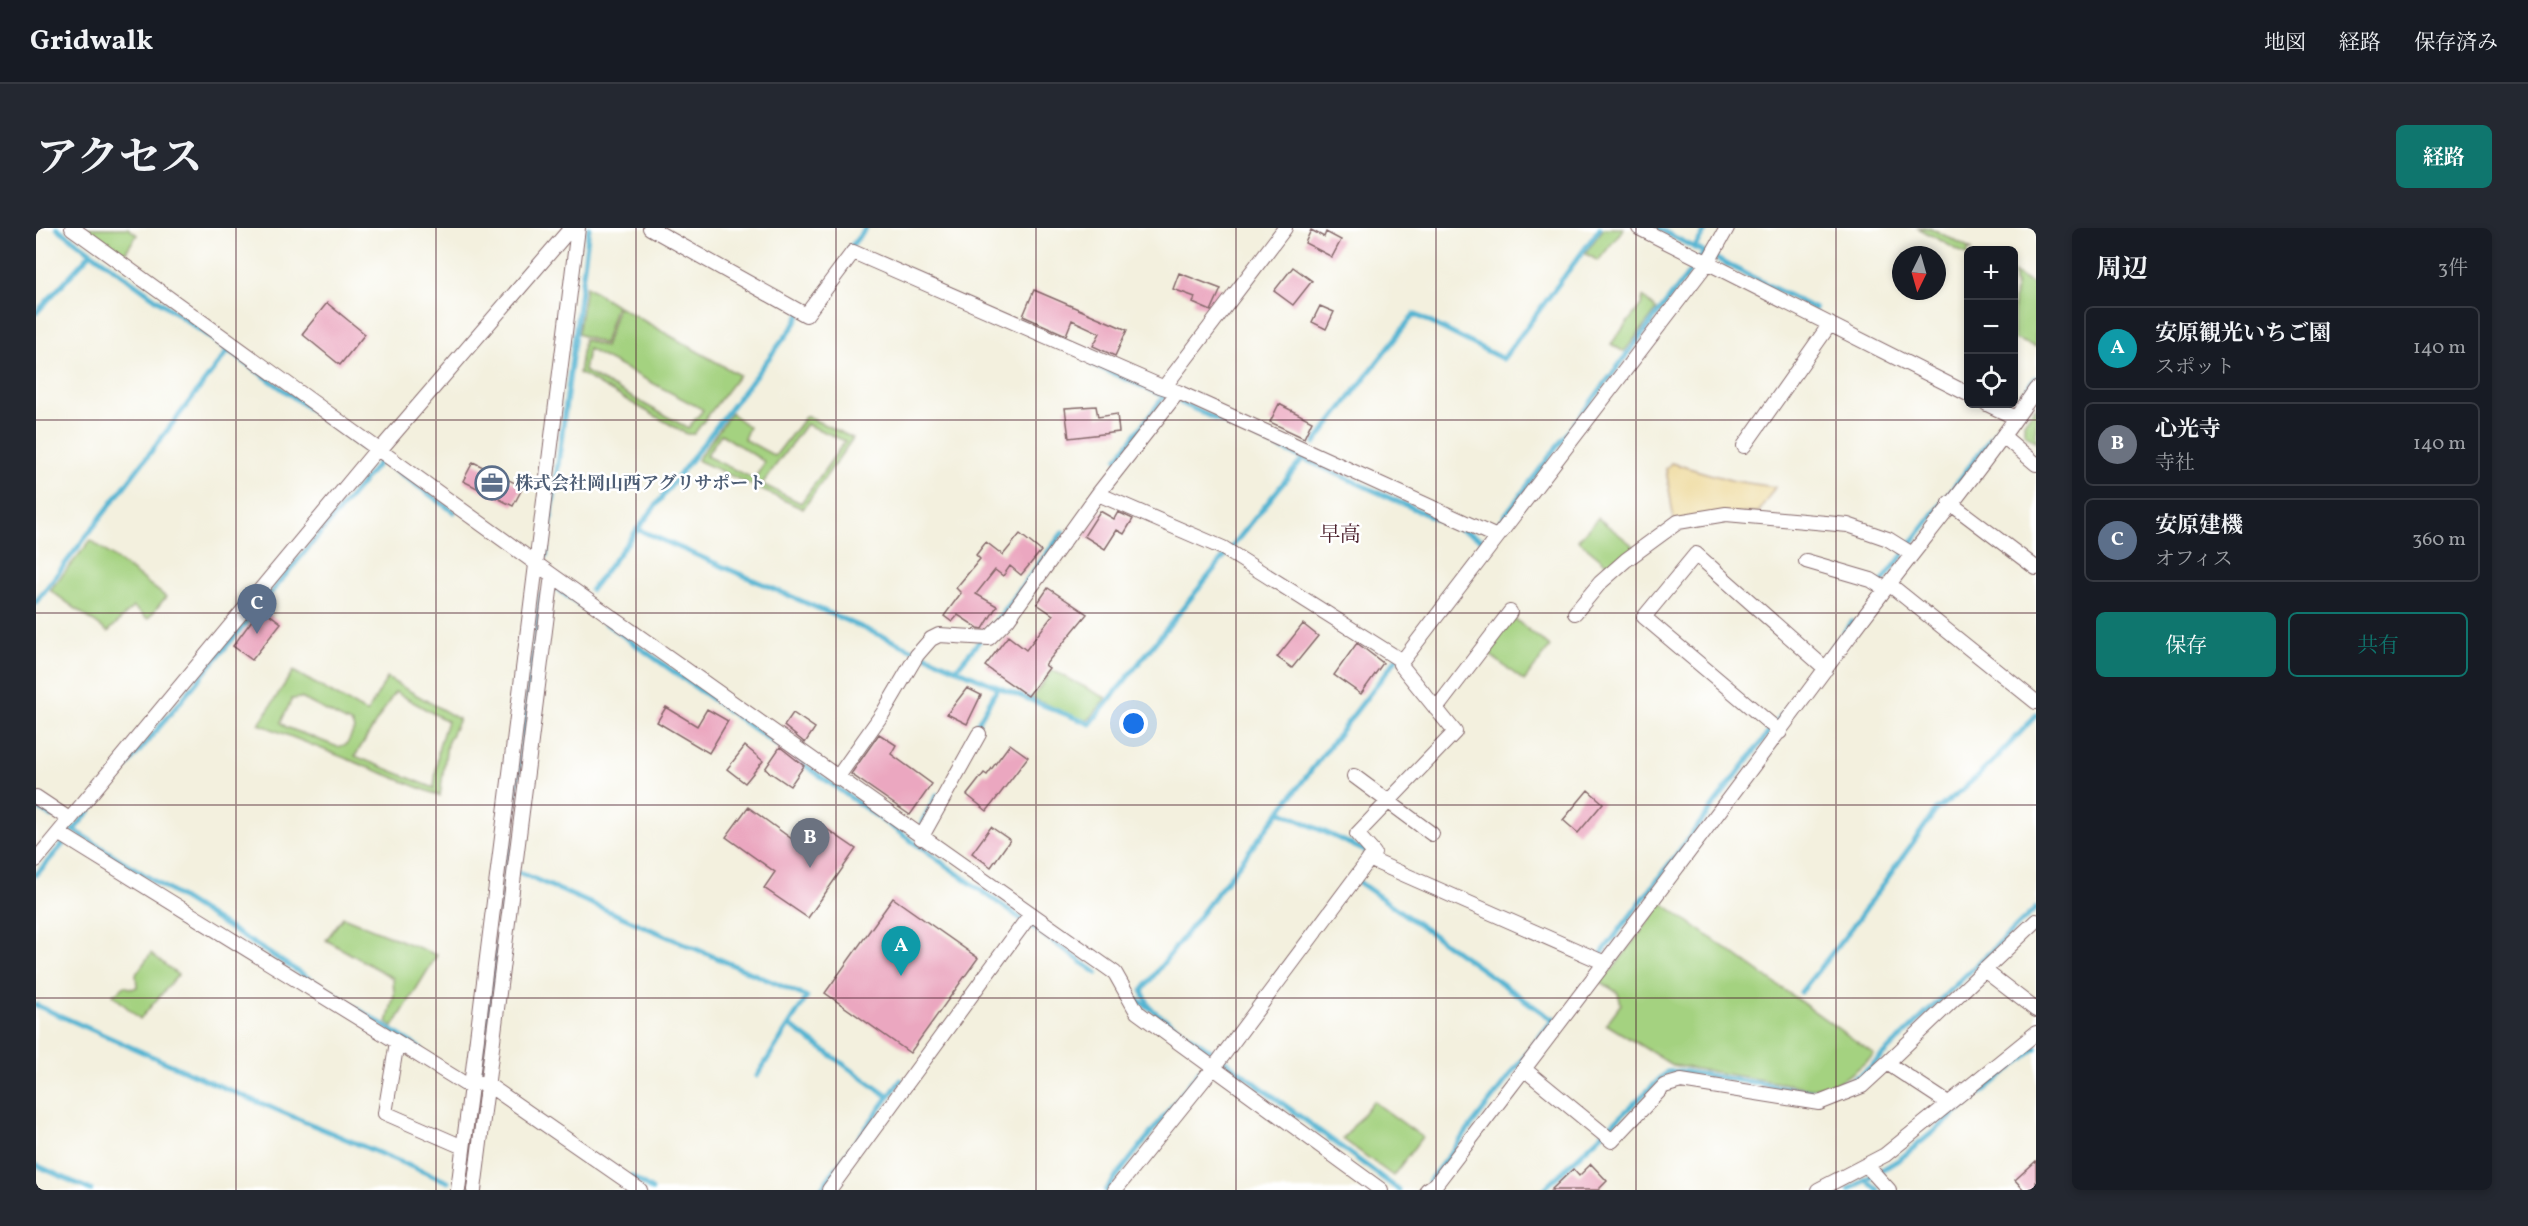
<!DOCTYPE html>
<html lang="ja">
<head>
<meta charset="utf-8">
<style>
  :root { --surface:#171b24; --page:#242831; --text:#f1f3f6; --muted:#9ea1a6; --line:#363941; --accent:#0f766e }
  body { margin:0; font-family:Vollkorn,"Noto Serif JP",serif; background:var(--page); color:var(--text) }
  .controls { position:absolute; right:18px; top:18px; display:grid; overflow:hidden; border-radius:9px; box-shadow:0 3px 9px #0003 }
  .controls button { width:54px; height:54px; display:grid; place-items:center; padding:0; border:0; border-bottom:2px solid var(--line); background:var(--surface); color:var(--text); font:30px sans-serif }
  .compass { position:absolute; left:1856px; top:18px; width:54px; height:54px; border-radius:50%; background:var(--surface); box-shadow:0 3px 9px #0003; rotate:185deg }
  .you { position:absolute; left:1098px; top:496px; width:21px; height:21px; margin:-15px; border:4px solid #fff; border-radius:50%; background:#1a73e8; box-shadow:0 0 0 9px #1a73e833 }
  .badge { display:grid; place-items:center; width:39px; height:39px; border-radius:50%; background:var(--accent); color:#fff; font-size:20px; font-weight:700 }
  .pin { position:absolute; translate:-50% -50px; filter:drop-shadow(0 2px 3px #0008) }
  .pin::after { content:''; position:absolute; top:32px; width:21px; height:18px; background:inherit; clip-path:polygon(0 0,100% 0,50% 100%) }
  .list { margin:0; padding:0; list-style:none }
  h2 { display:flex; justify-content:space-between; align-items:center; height:78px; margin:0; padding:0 24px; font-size:26px }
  h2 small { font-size:20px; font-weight:400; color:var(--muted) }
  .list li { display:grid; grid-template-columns:39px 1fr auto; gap:18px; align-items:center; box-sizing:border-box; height:84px; margin:0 12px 12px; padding:0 12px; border:2px solid var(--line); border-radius:9px }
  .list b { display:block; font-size:22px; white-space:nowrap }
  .list p { margin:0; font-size:20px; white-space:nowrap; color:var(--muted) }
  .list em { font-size:20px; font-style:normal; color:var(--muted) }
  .actions { display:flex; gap:12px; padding:18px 24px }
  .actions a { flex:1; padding:14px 0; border:2px solid var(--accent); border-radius:9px; text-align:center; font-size:21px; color:var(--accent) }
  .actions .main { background:var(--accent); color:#fff }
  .icon { flex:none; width:33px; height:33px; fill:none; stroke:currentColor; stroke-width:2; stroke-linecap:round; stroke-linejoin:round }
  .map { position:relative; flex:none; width:2000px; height:962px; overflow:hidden; border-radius:9px }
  header { display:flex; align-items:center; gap:36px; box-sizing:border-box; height:84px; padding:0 30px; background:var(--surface); border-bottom:2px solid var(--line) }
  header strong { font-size:28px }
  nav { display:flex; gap:33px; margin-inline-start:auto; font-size:21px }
  .intro { display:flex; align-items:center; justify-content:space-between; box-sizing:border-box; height:144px; padding:0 36px }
  h1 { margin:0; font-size:42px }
  .button { padding:15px 27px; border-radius:9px; background:var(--accent); color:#fff; font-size:21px; font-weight:700 }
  main { display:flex; gap:36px; padding:0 36px }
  aside { flex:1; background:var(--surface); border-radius:9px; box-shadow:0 3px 9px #0003 }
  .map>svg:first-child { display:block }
  .green { fill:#a4d280; stroke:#777856; stroke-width:1.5; fill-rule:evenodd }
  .sand { fill:#eeda9e; stroke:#9c7c64; stroke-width:1.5 }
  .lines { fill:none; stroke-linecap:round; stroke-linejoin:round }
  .stream { stroke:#53b4d2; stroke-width:5 }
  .building { fill:#eba7c0 }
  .street-casing { stroke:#85686a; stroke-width:16 }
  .street { stroke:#fff; stroke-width:14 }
  .grid { fill:none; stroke:#4a1f2b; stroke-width:1.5; stroke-opacity:0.55 }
  .labels { text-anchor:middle; stroke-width:5; stroke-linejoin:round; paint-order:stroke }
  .service-label { font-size:18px; font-weight:bold; fill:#4e5e75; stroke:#fff; text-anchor:start }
  .quarter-label { font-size:21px; fill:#4a1f2b; stroke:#fff }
</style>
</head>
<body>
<header>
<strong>Gridwalk</strong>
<nav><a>地図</a><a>経路</a><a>保存済み</a></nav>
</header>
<div class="intro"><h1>アクセス</h1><a class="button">経路</a></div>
<main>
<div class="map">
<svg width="2000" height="962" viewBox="0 0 2000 962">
  <rect width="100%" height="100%" fill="#fff"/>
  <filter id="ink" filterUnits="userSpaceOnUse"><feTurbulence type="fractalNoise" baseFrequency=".0167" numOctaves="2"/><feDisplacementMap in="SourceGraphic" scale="12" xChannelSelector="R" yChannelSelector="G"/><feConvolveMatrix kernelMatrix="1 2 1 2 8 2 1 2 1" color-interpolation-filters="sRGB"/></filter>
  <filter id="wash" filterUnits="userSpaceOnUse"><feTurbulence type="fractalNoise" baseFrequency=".008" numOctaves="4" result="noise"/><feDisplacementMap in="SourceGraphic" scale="24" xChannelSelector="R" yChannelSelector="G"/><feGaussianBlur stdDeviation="1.35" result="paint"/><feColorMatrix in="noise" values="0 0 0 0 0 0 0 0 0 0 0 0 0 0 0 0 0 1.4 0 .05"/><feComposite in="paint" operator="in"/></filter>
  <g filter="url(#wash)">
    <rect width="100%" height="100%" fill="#f3f0de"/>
    <path class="green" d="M47,0H92L101,7L87,28Z
      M1568,0H1588L1562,33L1549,25Z
      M1882,0H1895L1936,22H1932V28Z
      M1978,45L2000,58V119L1978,111V70L1980,56L1978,54Z
      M550,58L580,77L568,116L542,106Z
      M1607,69L1621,82L1588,124L1575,116L1605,77Z
      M582,78L703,147L658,206H651L543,145L548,111L569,119ZM552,121L666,181L667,182L652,200L548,143Z
      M2000,178V214L1988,205V195Z
      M695,185L713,199L708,211L739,228L770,188L817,210L767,281L661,232ZM770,196L809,213L765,275L726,256ZM685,206L729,234L718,251L670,228Z
      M1562,290L1600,320L1577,341L1542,312Z
      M55,312L130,369L112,391L97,379L72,404L14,362Z
      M1475,388L1514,419L1488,453L1449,423Z
      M1016,442L1070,470L1054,491L1047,493L996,470Z
      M257,443L331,485L351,450L423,491L411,516L404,568L223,496ZM359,464L411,493L403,518L398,560L319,528ZM265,470L316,496L318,501L311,516L302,519L250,499L245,494L256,471Z
      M1626,675L1838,826C1821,843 1800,860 1775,860L1636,837L1570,796L1585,776L1582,765L1562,752L1577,741Z
      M307,689L401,727L357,799L351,795L358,767L357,750L290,712Z
      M115,725L142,747L104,791L77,767L89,758L96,761L101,759L100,746Z
      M1337,873L1386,909L1357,948L1307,911Z"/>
    <path class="sand" d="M1635,235L1698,253L1739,259L1723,284L1638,293L1630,241Z"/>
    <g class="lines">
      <path class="stream" d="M21,0L418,284
        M1621,0L1669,25
        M1658,20L1671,0
        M813,21L830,0
        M1677,29L1779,81
        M0,85L55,25
        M1056,136L1130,169
        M1145,175L1449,313
        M1279,215L1378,86L1467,131L1564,0
        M1081,231L1133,162
        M601,301L962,459L1054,496L1268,229
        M510,328L553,0
        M1844,357L2000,150
        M520,360L1061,745
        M555,362L759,96L764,86
        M1410,365L1668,25
        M0,374L192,123
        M955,400L1027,304
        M1361,430L1106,763L1115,781L1191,834L1363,962
        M921,440L945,411
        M935,507L962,459
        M0,579L16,589
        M1244,583L1329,623
        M886,594L901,567
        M36,601L385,821
        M37,603L345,232
        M480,643L771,769L753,797L853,869
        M0,647L27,616
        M1320,652L1517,792
        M1566,725L1816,394
        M1765,764L1815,701L1901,581C1938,555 1970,521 2000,487
        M1101,772L1114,780
        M0,777L165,850L412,954
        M721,848L753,797
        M0,937L55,962
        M595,948L616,962
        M1829,951L1842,962
        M1393,953L1518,790
        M430,962L505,366
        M784,962L865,852
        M1070,962L1165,841
        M1507,962L1631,844L1644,843L1782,865L1815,853L1831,842L2000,680
        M1813,962L1864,931L2000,820"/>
    </g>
    <g id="blocks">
      <path class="building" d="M1275,2L1288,9L1290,4L1305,12L1296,29L1269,15Z
        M1257,39L1276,53L1257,77L1238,63Z
        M1143,45L1185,61L1175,83L1157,75L1159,69L1137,61Z
        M998,62L1091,102L1079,128L1057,118L1064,105L1036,92L1030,107L987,88Z
        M291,75L329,106L304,137L266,106Z
        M1284,78L1298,84L1290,101L1276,94Z
        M1243,176L1276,193L1268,210L1234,194Z
        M1060,178L1062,189L1081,186L1083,204L1033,210L1029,180Z
        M437,234L487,259L477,278L427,253Z
        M1064,283L1078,291L1082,284L1097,291L1088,306L1081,302L1069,321L1048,308Z
        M984,306L1005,323L985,347L974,338L967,348L959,342L940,366L961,378L947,401L942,400L922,387L916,394L908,388L925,365L920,360L944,331L940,327L950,314L967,327Z
        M1012,360L1051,386L1009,437L1013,440L992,468L949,438L972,408L990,422L1017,387L1001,376Z
        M225,380L245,395L216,432L197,418Z
        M1267,396L1282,408L1256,440L1241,429Z
        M1321,415L1347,435L1325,466L1298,447Z
        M931,460L945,467L931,496L911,486Z
        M630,479L661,498L671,481L692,493L673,525L621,494Z
        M757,485L779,500L769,515L748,498Z
        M843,506L860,517L855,526L896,556L874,587L815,546Z
        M974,516L992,529L951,583L931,567L948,545L951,547Z
        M709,518L727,533L709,555L691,541Z
        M744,519L768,538L754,558L729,541Z
        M1552,562L1567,575L1542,605L1527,592Z
        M712,579L760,614L776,591L820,621L772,690L728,660L739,644L690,609Z
        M955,599L974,612L955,639L936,625Z
        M857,670L942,730L874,825L789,765Z
        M2000,933V962H1988L1979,952Z
        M1555,936L1571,953L1562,962H1515L1537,941L1543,948Z"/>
    </g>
  </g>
  <g filter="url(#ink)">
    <use href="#blocks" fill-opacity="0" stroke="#85686a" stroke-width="1.5"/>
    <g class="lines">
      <defs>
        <path id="street" d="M36,0L516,347L1079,745L1101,784L1345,962
          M614,0L770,87L817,24L1124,158L1142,164L1461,309
          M1603,0L1932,166
          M1129,158L1249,0
          M1951,176L1980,190
          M1967,208L2000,236
          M1708,218L1794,96
          M344,222L535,0
          M1062,266L1187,320L1366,433
          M1914,275L2000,340
          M1770,333L1835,352L1849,361
          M1853,356L2000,474
          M1539,385L1564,355L1590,332L1642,294L1690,286L1812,297L1852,311L1876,326
          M1400,481L1474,384
          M1744,504L1608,389L1660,326L1790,441
          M1318,548L1396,606
          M801,550L847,485L881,427L895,411L903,407L953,410L972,391L1062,266L1142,164
          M0,569L33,591
          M23,605L434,859
          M885,610L943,506
          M1333,631L1569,735
          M0,632L342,220
          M1948,742L2000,782
          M361,814L349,885L427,919
          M1851,835L2000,693
          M1488,841L1576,913L1628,858L1645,853L1783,875L1826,858L1851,835L1912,875
          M443,855L451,856L604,962
          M1831,938L1853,962
          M422,962L542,0
          M438,962L516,347
          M793,962L994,687
          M1079,962L1182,834L1338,625L1321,606L1419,504L1364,436L1672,34L1691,0
          M1391,962L1400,956C1539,775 1677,593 1813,409C1874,326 1942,247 2000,161
          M1782,962L1849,927L2000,805"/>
      </defs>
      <use href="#street" class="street-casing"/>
      <use href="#street" class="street"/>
    </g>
  </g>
  <path class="grid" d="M200,0V962M400,0V962M600,0V962M800,0V962M1000,0V962M1200,0V962M1400,0V962M1600,0V962M1800,0V962M0,192H2000M0,385H2000M0,577H2000M0,770H2000"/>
  <defs>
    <symbol id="office-ring" viewBox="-11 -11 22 22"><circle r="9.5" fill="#fff" stroke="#5c6f8a" stroke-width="1.5"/><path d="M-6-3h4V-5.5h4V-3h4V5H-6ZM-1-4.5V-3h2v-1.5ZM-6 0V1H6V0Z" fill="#5c6f8a"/></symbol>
  </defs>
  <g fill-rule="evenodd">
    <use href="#office-ring" x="437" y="236" width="38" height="38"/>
  </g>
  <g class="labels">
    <g class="service-label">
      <text x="479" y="261">株式会社岡山西アグリサポート</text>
    </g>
    <g class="quarter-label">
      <text x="1304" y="313">早高</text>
    </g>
  </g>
</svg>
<div class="controls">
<button>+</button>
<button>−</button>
<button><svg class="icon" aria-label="locate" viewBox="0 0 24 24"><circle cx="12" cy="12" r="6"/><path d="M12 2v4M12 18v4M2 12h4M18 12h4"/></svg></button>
</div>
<svg class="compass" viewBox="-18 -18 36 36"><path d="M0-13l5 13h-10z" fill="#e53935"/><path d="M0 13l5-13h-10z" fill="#9ea1a6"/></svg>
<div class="you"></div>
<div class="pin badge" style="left:865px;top:748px;background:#0f9aa8">A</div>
<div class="pin badge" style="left:774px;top:640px;background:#6b7280">B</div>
<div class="pin badge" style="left:221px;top:406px;background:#5c6f8a">C</div>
</div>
<aside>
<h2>周辺<small>3件</small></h2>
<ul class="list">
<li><span class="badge" style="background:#0f9aa8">A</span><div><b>安原観光いちご園</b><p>スポット</p></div><em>140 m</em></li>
<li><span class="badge" style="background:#6b7280">B</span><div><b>心光寺</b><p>寺社</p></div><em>140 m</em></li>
<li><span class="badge" style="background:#5c6f8a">C</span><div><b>安原建機</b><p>オフィス</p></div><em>360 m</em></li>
</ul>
<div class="actions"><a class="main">保存</a><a>共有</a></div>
</aside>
</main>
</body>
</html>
